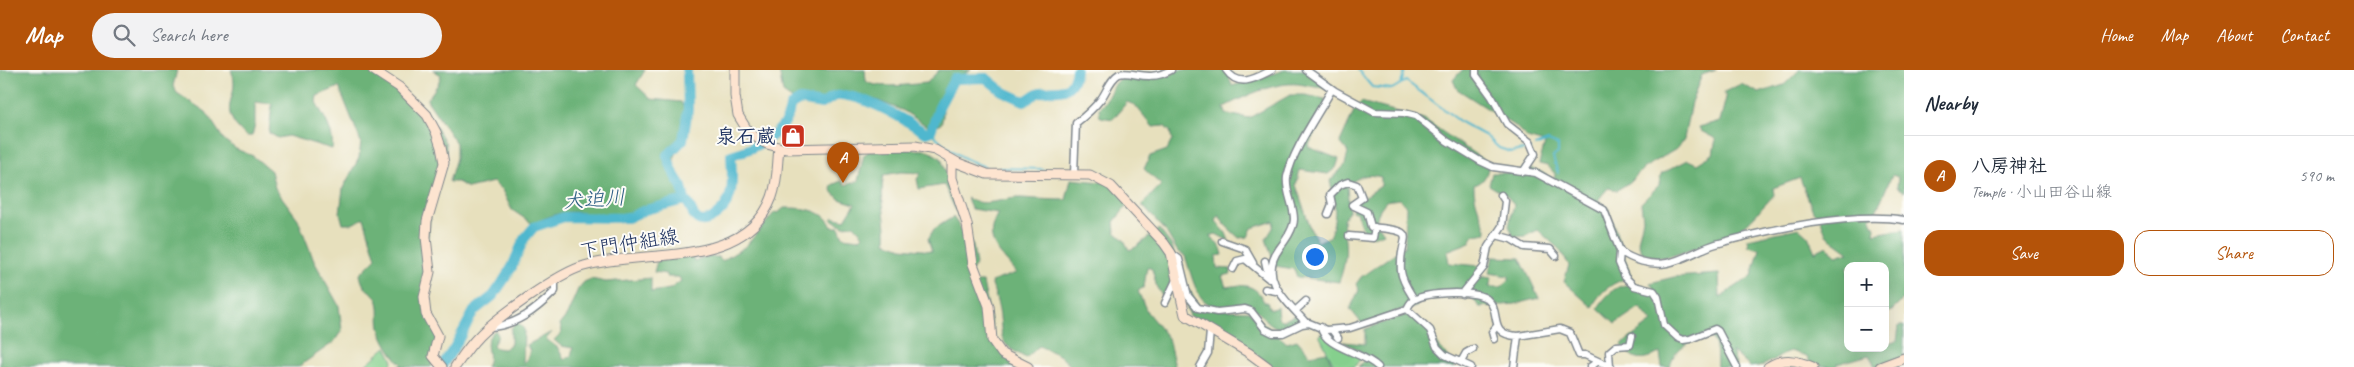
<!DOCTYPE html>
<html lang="en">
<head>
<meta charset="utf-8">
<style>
  :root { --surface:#fff; --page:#f2f2f3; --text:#1f2937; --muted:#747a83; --line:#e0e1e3; --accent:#b45309 }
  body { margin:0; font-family:Caveat,"Klee One",sans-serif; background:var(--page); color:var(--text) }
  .controls { position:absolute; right:15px; bottom:15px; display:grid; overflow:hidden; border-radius:10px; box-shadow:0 5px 20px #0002 }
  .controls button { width:45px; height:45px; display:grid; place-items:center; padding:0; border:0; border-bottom:1px solid var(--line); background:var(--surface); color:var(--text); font:25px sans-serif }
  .you { position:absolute; left:1314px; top:186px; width:18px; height:18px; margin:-12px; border:4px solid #fff; border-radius:50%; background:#1a73e8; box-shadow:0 0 0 8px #1a73e833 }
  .badge { display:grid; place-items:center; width:32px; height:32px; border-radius:50%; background:var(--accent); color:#fff; font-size:16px; font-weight:700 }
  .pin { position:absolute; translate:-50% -41px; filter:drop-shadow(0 1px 2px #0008) }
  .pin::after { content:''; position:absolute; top:26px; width:18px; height:15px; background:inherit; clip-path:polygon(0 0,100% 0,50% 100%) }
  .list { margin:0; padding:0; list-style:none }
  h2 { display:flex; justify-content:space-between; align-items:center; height:65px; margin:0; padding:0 20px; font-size:21px }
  h2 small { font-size:16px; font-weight:400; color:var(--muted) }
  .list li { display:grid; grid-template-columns:32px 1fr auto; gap:15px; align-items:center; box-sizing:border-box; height:80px; padding:0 20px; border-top:1px solid var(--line) }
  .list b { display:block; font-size:19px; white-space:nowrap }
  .list p { margin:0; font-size:16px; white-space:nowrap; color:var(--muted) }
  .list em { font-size:16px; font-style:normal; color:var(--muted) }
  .actions { display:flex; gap:10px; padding:15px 20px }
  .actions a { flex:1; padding:11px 0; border:1px solid var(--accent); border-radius:15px; text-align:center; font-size:18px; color:var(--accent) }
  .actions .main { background:var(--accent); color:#fff }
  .icon { flex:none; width:28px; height:28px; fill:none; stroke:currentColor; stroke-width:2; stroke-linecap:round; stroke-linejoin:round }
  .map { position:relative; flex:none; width:1904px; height:297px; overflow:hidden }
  header { display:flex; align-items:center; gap:30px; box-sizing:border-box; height:70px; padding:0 25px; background:var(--accent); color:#fff }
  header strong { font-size:24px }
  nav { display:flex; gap:28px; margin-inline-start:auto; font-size:18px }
  .search { width:350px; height:45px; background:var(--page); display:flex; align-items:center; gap:12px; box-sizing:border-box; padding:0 18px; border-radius:28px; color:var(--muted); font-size:19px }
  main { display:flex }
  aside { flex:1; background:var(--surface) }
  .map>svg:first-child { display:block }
  .green { fill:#85d08d; stroke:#508076 }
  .forest { fill:#6cb278; stroke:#44706b }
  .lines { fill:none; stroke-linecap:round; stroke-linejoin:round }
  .stream { stroke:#50b7ce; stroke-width:2 }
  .river { stroke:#50b7ce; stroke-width:10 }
  .street-casing { stroke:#81888e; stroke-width:9 }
  .secondary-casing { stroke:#81888e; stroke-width:11 }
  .street { stroke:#fff; stroke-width:6 }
  .secondary { stroke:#fde4d0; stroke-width:9 }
  .labels { text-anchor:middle; stroke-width:4; stroke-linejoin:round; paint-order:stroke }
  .poi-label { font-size:20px; font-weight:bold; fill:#1b2f5e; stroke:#fdfcf7; text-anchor:end }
  .street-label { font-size:20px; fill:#1b2f5e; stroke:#fdfcf7 }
  .water-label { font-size:21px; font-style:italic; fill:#2e5f85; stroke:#fdfcf7 }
</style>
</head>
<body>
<header>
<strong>Map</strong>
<div class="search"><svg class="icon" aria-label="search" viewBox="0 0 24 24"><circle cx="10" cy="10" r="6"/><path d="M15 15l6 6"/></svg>Search here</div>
<nav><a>Home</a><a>Map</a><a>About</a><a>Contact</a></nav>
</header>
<main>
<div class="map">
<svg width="1904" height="297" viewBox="0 0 1904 297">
  <rect width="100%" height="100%" fill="#fdfcf7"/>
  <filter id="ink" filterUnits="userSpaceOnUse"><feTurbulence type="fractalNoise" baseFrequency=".02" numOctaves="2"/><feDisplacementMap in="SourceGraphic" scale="10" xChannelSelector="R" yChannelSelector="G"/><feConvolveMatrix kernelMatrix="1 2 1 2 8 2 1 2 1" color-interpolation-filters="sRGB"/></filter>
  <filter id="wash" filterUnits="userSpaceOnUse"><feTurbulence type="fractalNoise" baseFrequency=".0096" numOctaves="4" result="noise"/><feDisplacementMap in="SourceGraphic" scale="20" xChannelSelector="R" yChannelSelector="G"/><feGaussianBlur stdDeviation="1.12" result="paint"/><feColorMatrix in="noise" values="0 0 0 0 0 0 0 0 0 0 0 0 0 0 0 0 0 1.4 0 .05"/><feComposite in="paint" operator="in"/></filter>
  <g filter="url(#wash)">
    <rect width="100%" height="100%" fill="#e7e0bd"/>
    <path class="green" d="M1323,262L1341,276L1362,287L1354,297H1335L1319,265Z
      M386,277L393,291L389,297H363Z"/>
    <path class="forest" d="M0,0H177L173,16L177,23L206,42L224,70L236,79L253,86L271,101L275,118L298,149L314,191L339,236L342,260L334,272L298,297H0Z
      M231,0H373L437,58L446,74V93L432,132L427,173L425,233L438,258L435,287L431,297H397L402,295C393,286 382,270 380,257C378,247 381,239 377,229C372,219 363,223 360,204L376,188L364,148L352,154H343L340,143L343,118L359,88L361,72L339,17L317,26L316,32C323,46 335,62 332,79L288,66L278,68L269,63L272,34L255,32V54L252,66H246C212,36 243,28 231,0Z
      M433,0H645L636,15L651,29L681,32C692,54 692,56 680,78C678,81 675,85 674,89C672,104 686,111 687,124L682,130C662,131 646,138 629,150L616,145L608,152C579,138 562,139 533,154L512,140L502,120L493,112L468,118L458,112H449L456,88V73L427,30L438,14L441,5Z
      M779,0H865L866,11C876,20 913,14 927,13L939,0H971C960,5 945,19 943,32C942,41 945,46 940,55L930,58L904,41L876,30L834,28L811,33L796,32L783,23Z
      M1179,0H1227L1232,16L1285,0H1307L1333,17C1319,19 1312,16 1298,14C1274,12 1245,26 1224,37L1226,44L1249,48L1290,25H1305L1325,29L1326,38L1308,77L1339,89L1336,98L1328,104L1300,100L1296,115L1311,160L1318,172L1329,167C1338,147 1335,132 1330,111L1345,95L1348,82L1340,72L1354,41L1361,32L1424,49L1489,94C1487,104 1485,112 1474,115C1473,131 1483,148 1487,163L1474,165L1470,172L1447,181L1449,193L1480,196L1487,191L1476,206L1492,208L1489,217H1501L1509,210V206L1489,203L1493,187L1520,188L1539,228L1515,234L1479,237L1471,225L1457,224L1420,229L1416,237L1397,241L1363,255L1350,239L1359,220L1356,214L1361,207L1405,176L1406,135L1399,129L1386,131L1380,139L1376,151L1384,163L1373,167C1361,161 1360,156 1358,143L1352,141L1355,133L1381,116V107C1364,103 1360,106 1347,116L1349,141L1343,149C1345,177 1349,183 1339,212L1297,207L1294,199L1275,196L1266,169L1273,158L1274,151L1252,158L1248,167L1239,168L1224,154L1219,145L1216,151L1226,163L1229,171L1216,164L1210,166L1221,178L1223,185L1216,186L1217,198L1231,199V204L1222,206L1226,217C1244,214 1256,214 1264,232H1267L1270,240L1277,237L1278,248L1283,251L1299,243L1302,249L1280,259C1265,254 1259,238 1244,232C1198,248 1197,221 1185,186L1178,182L1165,160L1142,135L1161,115L1144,99L1150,86L1167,80L1172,70L1170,61L1164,56L1153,57L1135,35L1127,32L1113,49L1100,47L1099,38C1108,31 1109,21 1116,13C1126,1 1155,1 1168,6Z
      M1462,0H1716L1702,5L1691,32L1684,69L1678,78L1644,98L1630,112L1617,120L1608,118L1598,130L1608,138L1631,207C1613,212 1601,220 1592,237L1564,212L1569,195L1559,179L1538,160L1525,166L1514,167L1509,156L1514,134L1507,126L1489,115L1492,103H1521L1524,97L1539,101L1554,109L1555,104L1548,96L1539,94L1545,73L1527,68L1516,57L1457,19L1453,10Z
      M1799,0H1904V122L1897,117L1898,107L1892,105L1875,144L1870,147L1875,158L1874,164L1904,159V229L1892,241L1885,244V196H1848V278H1885V275L1897,271L1899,256H1904V289L1875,296L1869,285L1837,294L1836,297L1811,295L1807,286L1790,281L1764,295L1750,297L1732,281L1737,297H1717C1716,282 1719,274 1707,263C1689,273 1675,276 1670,297H1662L1660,283C1640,291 1635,292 1621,275L1652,252L1640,237L1615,254L1598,238C1616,210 1629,211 1657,222L1650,213L1674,207L1719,204L1720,227L1752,206L1760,179L1749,176L1748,169L1799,158L1808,166L1815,182L1827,176L1836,186L1849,182L1826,165L1821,150L1813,141L1800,108L1773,118L1774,125C1758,142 1739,166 1717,173C1708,176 1699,177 1690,180C1670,186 1662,192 1642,182L1638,172L1643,149L1641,133L1659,115L1661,104L1688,90L1697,94L1713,84L1716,69L1701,61L1699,57L1720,51L1726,28L1724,22L1741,14L1759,23L1784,15Z
      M884,79L927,80L941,88L965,155L959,148L944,115L919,119L917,109L921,103L901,102L884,105C878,127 888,149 886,172L902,178L932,181L928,169L934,159L953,147L973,176L976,195L971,202L973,212H983L993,263L998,276L1023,297H486C494,281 479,275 495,260L498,265L493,275L496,278L504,279L511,274V258L517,252L524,259L523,293L527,290L530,281L527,275L552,262L546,269L558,278L564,290L571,286L573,278L561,276L554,270L562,262L560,254L567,245L578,219L584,212L591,209L606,212L651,208V222L670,219L681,211L679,207H667L666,204L654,202L657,191L692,186L694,191L705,187H718L722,191L746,176L775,142L778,143L784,138C801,138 824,138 832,157H839L843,167L859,169L863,165L854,155L843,156L831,149L833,147L845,150L855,134L839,129L831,120L832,115L841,111L846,115L858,111L864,85L869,81Z
      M1071,109L1112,113L1130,132L1114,152L1115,162L1124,170L1129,180L1136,177L1159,159L1172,176L1177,193L1169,202L1172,217L1163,226L1157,218L1152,199L1147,197L1144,217L1138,221L1147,242L1168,268L1175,297H1072L1059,285L1039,276L1026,288C995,271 1004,270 999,240C997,230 994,221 991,212L1016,203C1001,182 981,172 998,143L971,139L967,128C986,139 1003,127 1022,128C1037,129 1051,130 1066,130Z
      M1190,221L1201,239L1249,241L1287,273L1297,270L1310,285L1327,282L1333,297H1273L1229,264L1190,246L1185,231L1186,222Z
      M1409,244L1416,247L1456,297H1358L1367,287L1358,280L1343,272L1365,274V259Z"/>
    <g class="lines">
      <path class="stream" d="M1358,0L1372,17L1392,19L1406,11L1462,53L1486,66L1499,78L1511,82L1530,79
        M1401,14L1405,0
        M931,61C947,80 963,89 986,97
        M1535,76L1548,71L1558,75V83L1553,87L1558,103
        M1000,98L1043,99"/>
      <path class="river" d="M685,130C692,136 691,145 697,149C702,153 707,151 712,148C737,133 732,109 731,85C754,79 789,63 790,36L800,30L822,34C826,32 831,27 836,26C859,21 906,51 926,63L931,61L939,37L954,9L986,8L1002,21L1024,31C1031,29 1034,23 1041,22C1060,17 1071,27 1076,0
        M685,130L682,117L675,106L667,86L683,70L688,39L687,0
        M441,297L454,278L474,241L493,226L502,213L512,197L524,169L534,157L564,147L628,148L645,140L685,130"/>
    </g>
  </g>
  <g filter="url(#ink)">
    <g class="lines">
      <defs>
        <path id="street" d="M1226,0C1239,19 1256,8 1272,0
          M1306,0L1335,21L1374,42L1404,43L1416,46L1447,71L1480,91L1493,97L1536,103L1604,140L1620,181L1619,193L1625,207L1634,216L1654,221L1658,227L1664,255L1678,268L1683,270L1690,269L1715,259L1718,261L1737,297
          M1476,0V5L1492,27L1507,54L1530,72L1535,84L1523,102
          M1074,104L1076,53C1085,46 1094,38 1101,29C1107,21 1110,9 1119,4C1133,0 1147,13 1171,0
          M1328,144L1332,134L1330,125L1340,115L1348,112L1357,115L1362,128L1352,135L1367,142L1371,157C1424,162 1398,164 1401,201C1402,211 1409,221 1414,229
          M1496,165L1511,169L1524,177L1550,179L1556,186
          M1349,166L1373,168L1375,157
          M1222,171L1245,179L1253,193
          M1620,181C1632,190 1651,196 1667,193C1684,190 1699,179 1716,174C1766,160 1854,141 1904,150
          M1171,183L1179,189L1188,226L1198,238L1217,242L1245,239L1251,241L1265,259L1273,263H1283L1302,254L1309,253L1326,260L1350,258L1407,239L1430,260L1437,277L1445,285L1471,297
          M1265,191L1269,209
          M1233,199L1237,191L1245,189L1268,208
          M1265,219L1276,221
          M1462,224L1484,197L1488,177L1502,156L1505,131L1501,125
          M1165,233L1176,210
          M1407,239C1409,235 1410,232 1414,230C1427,222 1475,220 1487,229C1503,242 1486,265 1518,266
          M1295,241L1306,231
          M1306,253C1289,233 1257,209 1279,179C1285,171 1294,159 1294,149C1294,135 1285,121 1287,107C1293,79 1318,45 1332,19
          M489,257C516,256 536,240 555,221V209
          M1321,257C1324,278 1364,282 1378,297
          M1332,260L1338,268
          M1494,269L1492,262L1496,257
          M1461,292L1466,283L1473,279
          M1200,297L1208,283L1210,261
          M1514,297L1518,266L1560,259L1570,263L1579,285H1585L1611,297
          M1590,297L1597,292
          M1610,297L1609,282L1616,276L1630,275L1632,266"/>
        <path id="secondary" d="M373,0L399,17L427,45L436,62L441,77L444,93L427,151L426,167L430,202L424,227L426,244L438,266L433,286L442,297
          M735,0V26L738,45L749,63L767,74L786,79L915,76L935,80L958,93L987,104L1090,105L1111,116L1164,173L1171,183L1185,245L1249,283L1268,297
          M952,90V108L967,154L973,194L989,236L992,270L1002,284L1028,297
          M455,297C462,287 469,276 478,267C496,248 560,202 584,196C644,178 745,200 772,127C778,111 777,94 779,78
          M1768,297C1783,287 1797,290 1813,297
          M1880,297L1904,288"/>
      </defs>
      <use href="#street" class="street-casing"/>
      <use href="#secondary" class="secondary-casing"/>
      <use href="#street" class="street"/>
      <use href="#secondary" class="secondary"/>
    </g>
  </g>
  <defs>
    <symbol id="shop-square" viewBox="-11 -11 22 22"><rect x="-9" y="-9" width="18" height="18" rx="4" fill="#c8321e" stroke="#fdfcf7"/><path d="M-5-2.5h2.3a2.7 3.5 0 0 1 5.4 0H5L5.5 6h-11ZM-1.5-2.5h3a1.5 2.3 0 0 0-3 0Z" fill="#fff"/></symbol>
  </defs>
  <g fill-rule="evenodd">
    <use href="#shop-square" x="779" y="52" width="28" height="28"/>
  </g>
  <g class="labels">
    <g class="poi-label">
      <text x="776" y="73">泉石蔵</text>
    </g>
    <g class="street-label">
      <text transform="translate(629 173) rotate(-9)" y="7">下門仲組線</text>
    </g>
    <g class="water-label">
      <text transform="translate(594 129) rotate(-4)" y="7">犬迫川</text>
    </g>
  </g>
</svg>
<div class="controls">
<button>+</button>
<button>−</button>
</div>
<div class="you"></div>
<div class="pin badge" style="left:843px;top:113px">A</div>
</div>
<aside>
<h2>Nearby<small></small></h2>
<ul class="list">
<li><span class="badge">A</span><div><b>八房神社</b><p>Temple · 小山田谷山線</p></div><em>590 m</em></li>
</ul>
<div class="actions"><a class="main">Save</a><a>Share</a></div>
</aside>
</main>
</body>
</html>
